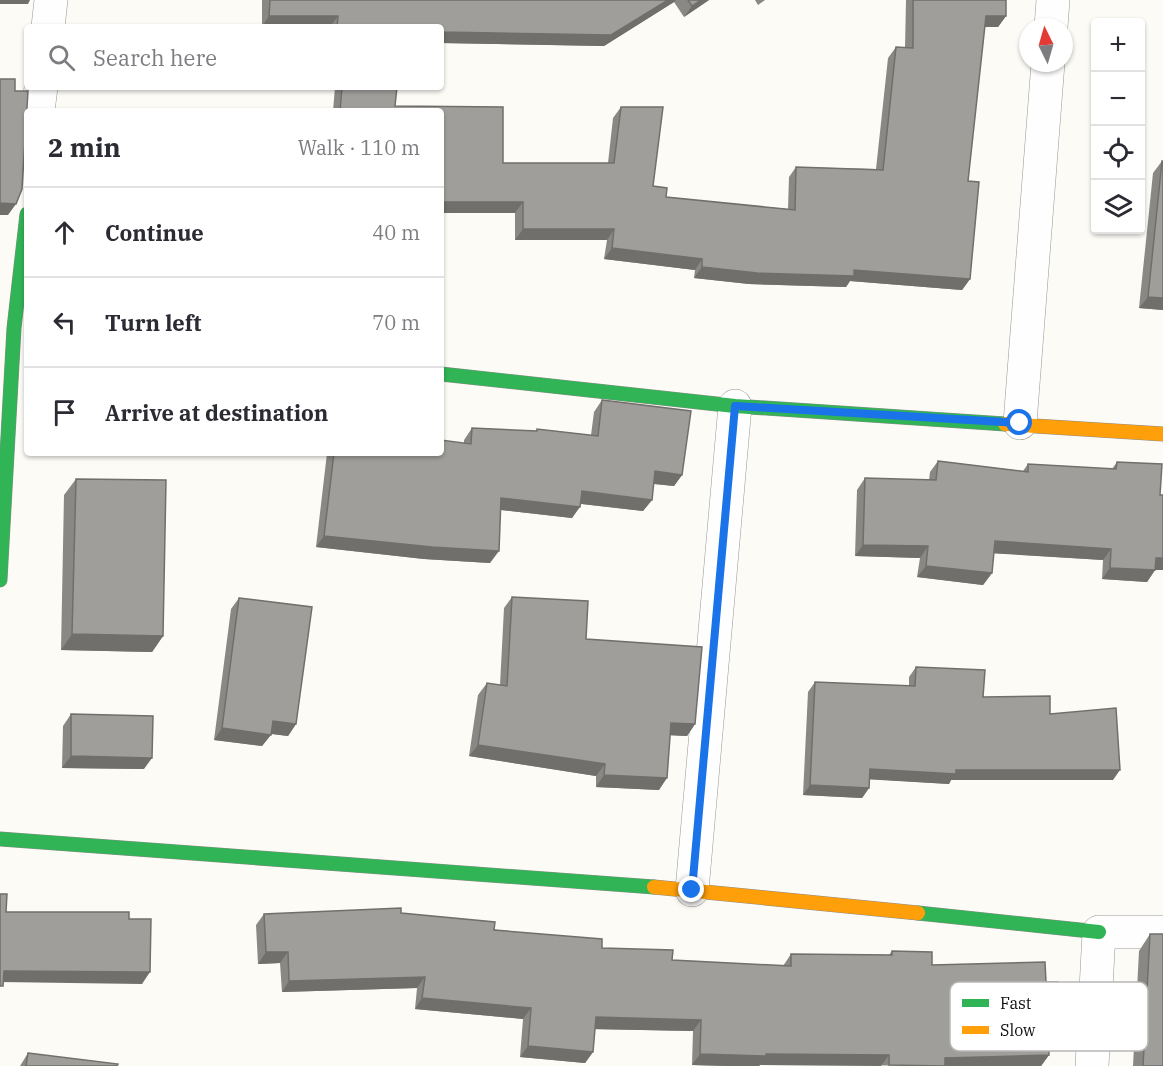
<!DOCTYPE html>
<html lang="en">
<head>
<meta charset="utf-8">
<style>
  :root { --surface:#fff; --page:#f2f2f3; --text:#2b2b33; --muted:#7c7c81; --line:#e1e1e2 }
  body { margin:0; font-family:"IBM Plex Serif",serif; background:var(--page); color:var(--text) }
  .controls { position:absolute; right:18px; top:18px; display:grid; overflow:hidden; border-radius:6px; box-shadow:0 2px 4px #0004 }
  .controls button { width:54px; height:54px; display:grid; place-items:center; padding:0; border:0; border-bottom:2px solid var(--line); background:var(--surface); color:var(--text); font:30px sans-serif }
  .compass { position:absolute; left:1019px; top:18px; width:54px; height:54px; border-radius:50%; background:var(--surface); box-shadow:0 2px 4px #0004; rotate:355deg }
  .stop { position:absolute; width:18px; height:18px; margin:-14px; border:4px solid #1a73e8; border-radius:50%; background:#fff }
  .stop.end { background:#1a73e8; border-color:#fff; box-shadow:0 2px 6px #0008 }
  .list { margin:0; padding:0; list-style:none }
  h2 { display:flex; justify-content:space-between; align-items:center; height:78px; margin:0; padding:0 24px; font-size:26px }
  h2 small { font-size:20px; font-weight:400; color:var(--muted) }
  .list li { display:grid; grid-template-columns:39px 1fr auto; gap:18px; align-items:center; box-sizing:border-box; height:90px; padding:0 24px; border-top:2px solid var(--line) }
  .list b { display:block; font-size:22px; white-space:nowrap }
  .list em { font-size:20px; font-style:normal; color:var(--muted) }
  .icon { flex:none; width:33px; height:33px; fill:none; stroke:currentColor; stroke-width:2; stroke-linecap:round; stroke-linejoin:round }
  .map { position:relative; flex:none; width:1163px; height:1066px; overflow:hidden }
  .search { position:absolute; background:var(--surface); box-shadow:0 2px 4px #0004; left:24px; top:24px; width:420px; height:66px; display:flex; align-items:center; gap:15px; box-sizing:border-box; padding:0 21px; border-radius:6px; color:var(--muted); font-size:22px }
  .panel { position:absolute; background:var(--surface); box-shadow:0 2px 4px #0004; left:24px; top:108px; width:420px; height:348px; border-radius:6px }
  .map>svg:first-child { display:block }
  .lines { fill:none; stroke-linecap:round; stroke-linejoin:round }
  .street-casing { stroke:#969694; stroke-width:34 }
  .fast-casing { stroke:#8d8c8a; stroke-width:15 }
  .slow-casing { stroke:#8d8c8a; stroke-width:15 }
  .street { stroke:#fffefe; stroke-width:33 }
  .fast { stroke:#30b455; stroke-width:14 }
  .slow { stroke:#ff9f0a; stroke-width:14 }
  .wall { fill:#8a8885 }
  .shaded-wall { fill:#706f6c }
  .building { fill:#a09e9b; stroke:#706f6c; stroke-width:1.5 }
  .route { stroke:#1a73e8; stroke-width:8 }
  .key { fill:#fff; stroke:#b7b7b7; stroke-width:1.5 }
  .key-label { font-size:16px; fill:#101010 }
</style>
</head>
<body>
<div class="map">
<svg width="1163" height="1066" viewBox="0 0 1163 1066">
  <rect width="100%" height="100%" fill="#fcfbf6"/>
  <g class="lines">
    <defs>
      <path id="street" d="M48,27L51,0
        M1051,27L1053,0
        M38,111L41,87
        M1020,423L1048,63
        M692,890L735,406
        M1092,1066L1099,932H1163"/>
      <path id="fast" d="M441,374L735,406L1005,424
        M0,580L14,328L27,214
        M0,839L654,887
        M918,913L1099,932"/>
      <path id="slow" d="M1005,424L1163,434
        M654,887L918,913"/>
    </defs>
    <use href="#street" class="street-casing"/>
    <use href="#fast" class="fast-casing"/>
    <use href="#slow" class="slow-casing"/>
    <use href="#street" class="street"/>
    <use href="#fast" class="fast"/>
    <use href="#slow" class="slow"/>
  </g>
  <path class="wall" d="M262,0H709L684,17L674,2L604,46L441,43V27H262Z
    M755,0H765L758,5Z
    M906,0H1006V16L998,27H984L968,181L979,182L970,279L962,290L850,281L846,287L749,284L694,278L695,270L604,259L607,240H515V213H441V111H333L335,87H397L395,106L503,107V163H608L613,118L621,107H663L653,186L667,188L666,197L788,209L789,177L796,167L876,169L888,58L896,47L905,48Z
    M1162,161L1163,310L1139,308L1153,173Z
    M602,400L682,475L674,486L653,484L652,500L643,511L581,504L572,518L501,510L490,563L424,559L316,547L327,453H441L464,443V440L472,428L536,431L537,429L591,435L594,412Z
    M938,461L1023,471L1028,464L1112,469L1117,462L1155,570L1147,582L1102,579L1103,560L994,553L992,573L983,585L917,577L920,558L855,556L857,490L865,478L929,480L930,472Z
    M76,479L163,636L152,652L61,650L64,495Z
    M512,597L586,639L695,724L687,736L670,735L659,790L596,787V776L469,756L478,695L487,683L500,685L504,608Z
    M239,598L296,724L288,736L271,734L262,746L214,740L231,609Z
    M916,667L983,697L1050,714L1113,780H951L949,784L870,779L869,788L862,798L803,795L808,692L815,682L909,686V677Z
    M71,714L144,769L62,768L63,726Z
    M401,913L672,960L783,966L791,954L889,955L892,951L932,965L1046,982L1059,1031L1052,1042H1048L1049,1055L1041,1066L760,1065L759,1066H728L692,1065L693,1031L595,1029L593,1052L585,1063L520,1057L523,1019L415,1009L417,988L282,992L280,963L258,964L256,925L264,914Z
    M1150,934L1163,1066H1133L1139,951Z
    M28,1053L117,1066H20Z"/>
  <path class="shaded-wall" d="M0,0H30L28,4H0Z
    M668,0H676L674,2L604,46L441,43V32Z
    M701,0H709L684,17L692,6Z
    M269,16H338L330,27H262Z
    M986,16H1006L998,27H978Z
    M441,202H523L515,213H441Z
    M0,203L16,204L8,215H0Z
    M523,229H614L607,240H515Z
    M612,248L702,259L695,270L604,259Z
    M702,267L854,270L970,279L962,290L850,281L846,287L749,284L694,278Z
    M1148,297L1163,298V310L1139,308Z
    M655,471L682,475L674,486L647,483Z
    M582,491L652,500L643,511L574,503Z
    M501,498L580,507L572,518L493,509Z
    M324,536L499,551L490,563L424,559L316,547Z
    M995,541L1111,549L1103,560L987,553Z
    M863,545L928,546L920,558L855,556Z
    M1156,558H1163V570H1148Z
    M926,566L992,573L983,585L917,577Z
    M1110,568L1155,570L1147,582L1102,579Z
    M72,634L163,636L152,652L61,650Z
    M273,721L296,724L288,736L265,733Z
    M671,723L695,724L687,736L663,735Z
    M222,728L271,735L262,746L214,740Z
    M478,745L605,764L596,776L469,756Z
    M71,756L152,758L144,769L62,768Z
    M870,769L956,770H1120L1113,780H951L949,784L863,779Z
    M604,775L667,778L659,790L596,787Z
    M810,785L869,788L862,798L803,795Z
    M266,952H288L280,963L258,964Z
    M4,971L150,972L142,984L0,982Z
    M425,977L417,988L282,992L289,981Z
    M422,998L531,1008L523,1019L415,1009Z
    M596,1017L701,1020L693,1031L588,1029Z
    M1048,1031H1059L1052,1042H1040Z
    M528,1046L593,1052L585,1063L520,1057Z
    M700,1054H766L889,1055L881,1066L760,1065L759,1066H728L692,1065Z
    M1049,1055L1041,1066H939L945,1058Z"/>
  <path class="building" d="M270,0H668L611,35L441,32V27H337L338,16H269Z
    M688,0H701L692,6Z
    M913,0H1006V16H986L968,181L979,182L970,279L854,270V276L757,273L702,267V259L612,248L614,229H523V202H441V111H340L342,87H397L395,106L503,107V163H614L621,107H663L653,186L667,188L666,197L795,210L796,167L883,170L896,47L913,48Z
    M0,79H15V91H28L22,189L16,204L0,203Z
    M1162,161H1163V298L1148,297Z
    M602,400L691,411L682,475L655,471L652,500L582,491L580,507L501,498L499,551L432,547L324,536L334,453H441V440L471,444L472,428L537,431V429L598,436Z
    M938,461L1028,472V464L1116,469L1117,462L1162,464L1160,495H1163V558H1156L1155,570L1110,568L1111,549L995,541L992,573L926,566L928,546L863,545L865,478L936,480Z
    M76,479L166,480L163,636L72,634Z
    M512,597L588,601L586,639L702,647L695,724L671,723L667,778L604,775L605,764L478,745L487,683L507,686Z
    M239,598L312,607L296,724L273,721L271,735L222,728Z
    M916,667L985,670L983,697L1050,696V714L1116,708L1120,770H956V774L870,769L869,788L810,785L815,682L915,686Z
    M71,714L153,716L152,758L71,756Z
    M0,894H7L6,912H129V919H151L150,972L4,971L3,986H0Z
    M401,908V913L495,922L494,930L602,939V948L673,950L672,960L791,966V954L892,955V951L932,952V965L1045,962L1046,982H1058L1059,1031H1048L1049,1055L945,1058V1066L889,1065V1055L766,1054V1056L700,1054L701,1020L596,1017L593,1052L528,1046L531,1008L422,998L425,977L289,981L288,952H266L264,914Z
    M1150,934H1163V1066H1143Z
    M28,1053L118,1064L117,1066H26Z"/>
  <g class="lines">
    <path class="route" d="M692,890L735,406L1020,423"/>
  </g>
  <rect x="950" y="982" width="198" height="69" rx="9" class="key"/>
  <rect x="962" y="999" width="27" height="8" fill="#30b455"/>
  <rect x="962" y="1026" width="27" height="8" fill="#ff9f0a"/>
  <g class="key-label">
    <text x="1000" y="1009">Fast</text>
    <text x="1000" y="1036">Slow</text>
  </g>
</svg>
<div class="controls">
<button>+</button>
<button>−</button>
<button><svg class="icon" aria-label="locate" viewBox="0 0 24 24"><circle cx="12" cy="12" r="6"/><path d="M12 2v4M12 18v4M2 12h4M18 12h4"/></svg></button>
<button><svg class="icon" aria-label="layers" viewBox="0 0 24 24"><path d="M12 4l9 5-9 5-9-5zM3 14l9 5 9-5"/></svg></button>
</div>
<svg class="compass" viewBox="-18 -18 36 36"><path d="M0-13l5 13h-10z" fill="#e53935"/><path d="M0 13l5-13h-10z" fill="#7c7c81"/></svg>
<div class="stop" style="left:1020px;top:423px"></div>
<div class="stop end" style="left:692px;top:890px"></div>
<div class="search"><svg class="icon" aria-label="search" viewBox="0 0 24 24"><circle cx="10" cy="10" r="6"/><path d="M15 15l6 6"/></svg>Search here</div>
<section class="panel">
<h2>2 min<small>Walk · 110 m</small></h2>
<ul class="list">
<li><svg class="icon" aria-label="ahead" viewBox="0 0 24 24"><path d="M12 20V5M6 11l6-6 6 6"/></svg><div><b>Continue</b></div><em>40 m</em></li>
<li><svg class="icon" aria-label="left" viewBox="0 0 24 24"><path d="M17 20v-9H6M10 6l-5 5 5 5"/></svg><div><b>Turn left</b></div><em>70 m</em></li>
<li><svg class="icon" aria-label="arrive" viewBox="0 0 24 24"><path d="M6 21V4h12l-3 4 3 4H6"/></svg><div><b>Arrive at destination</b></div></li>
</ul>
</section>
</div>
</body>
</html>
